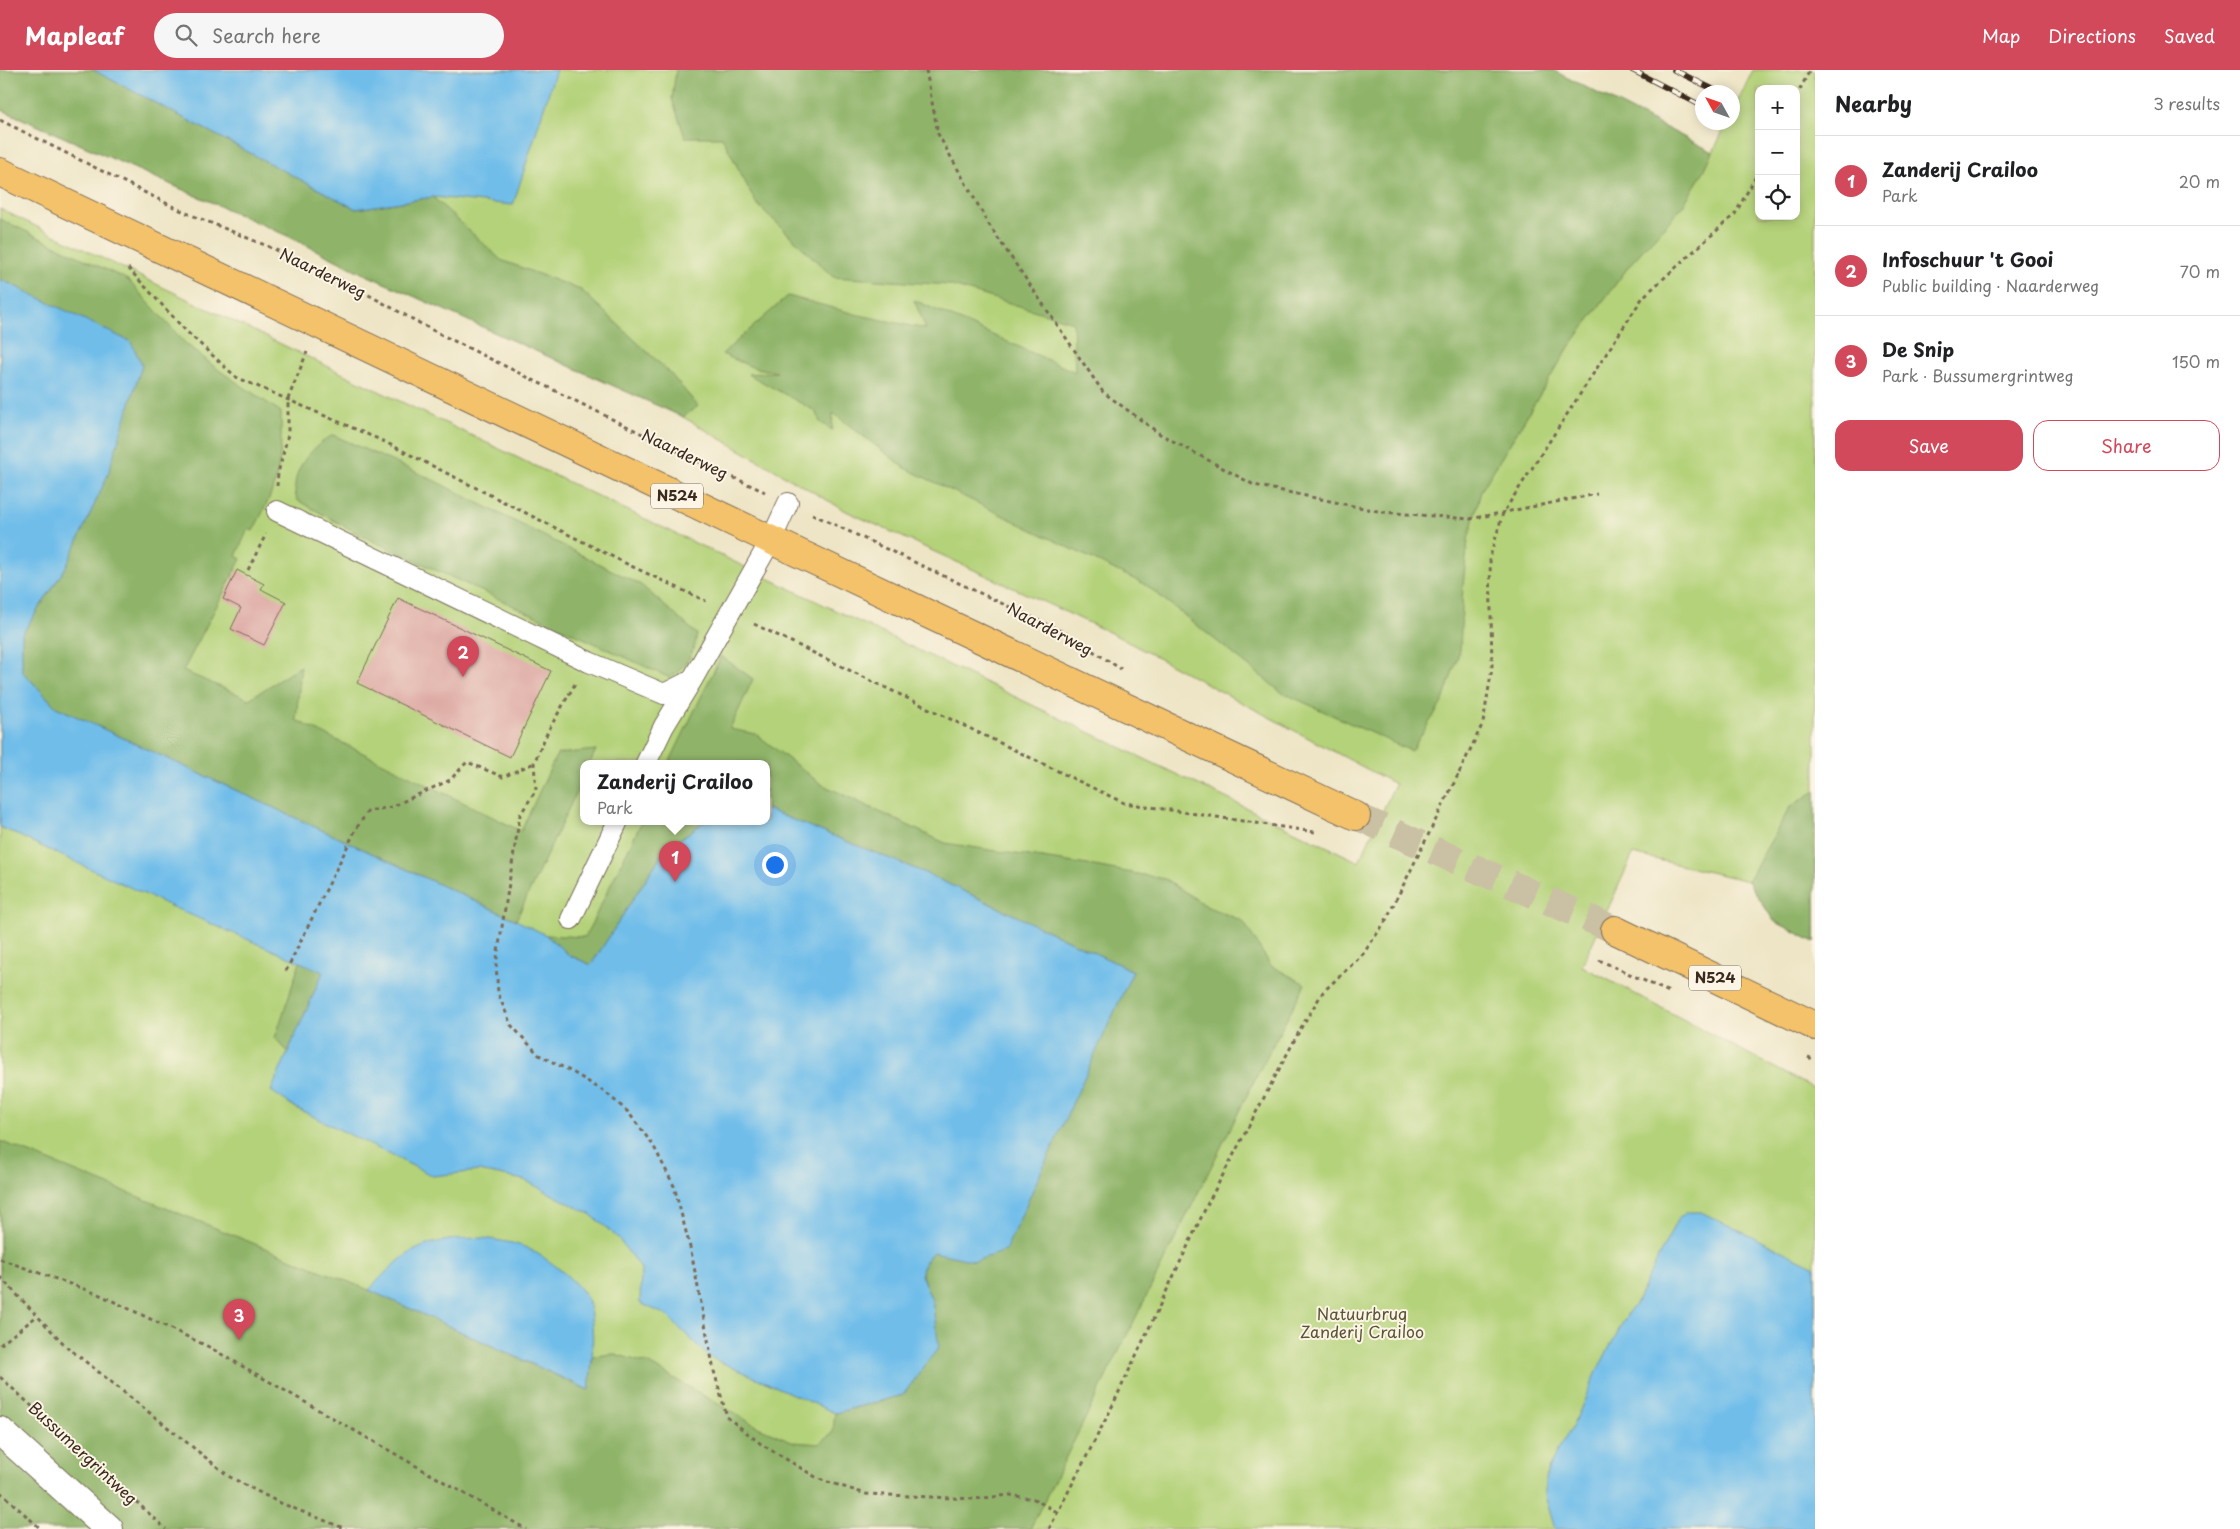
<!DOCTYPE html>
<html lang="en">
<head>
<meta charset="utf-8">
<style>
  :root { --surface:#fff; --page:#f6f6f6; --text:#202124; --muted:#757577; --line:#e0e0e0; --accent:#d1495b }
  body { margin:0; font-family:"Playpen Sans",sans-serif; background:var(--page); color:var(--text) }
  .controls { position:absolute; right:15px; top:15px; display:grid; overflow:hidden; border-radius:10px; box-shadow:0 2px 12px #0003 }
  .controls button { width:45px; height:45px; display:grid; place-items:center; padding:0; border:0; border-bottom:1px solid var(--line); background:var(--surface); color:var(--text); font:25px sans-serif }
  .compass { position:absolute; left:1695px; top:15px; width:45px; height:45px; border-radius:50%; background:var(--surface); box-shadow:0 2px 12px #0003; rotate:310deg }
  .you { position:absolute; left:774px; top:794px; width:18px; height:18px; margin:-12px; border:4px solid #fff; border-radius:50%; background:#1a73e8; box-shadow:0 0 0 8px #1a73e833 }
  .badge { display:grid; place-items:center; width:32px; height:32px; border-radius:50%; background:var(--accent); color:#fff; font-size:16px; font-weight:700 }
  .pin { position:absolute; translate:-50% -41px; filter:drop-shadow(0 1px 2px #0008) }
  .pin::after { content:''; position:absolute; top:26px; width:18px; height:15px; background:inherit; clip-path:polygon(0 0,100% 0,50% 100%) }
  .popup { position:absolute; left:580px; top:690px; width:190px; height:65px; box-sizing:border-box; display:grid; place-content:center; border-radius:10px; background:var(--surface); filter:drop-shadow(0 1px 4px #0005); font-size:16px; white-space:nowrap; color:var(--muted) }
  .popup b { font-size:19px; color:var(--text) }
  .popup::after { content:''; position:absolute; left:50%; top:100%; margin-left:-10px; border:10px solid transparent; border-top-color:var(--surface) }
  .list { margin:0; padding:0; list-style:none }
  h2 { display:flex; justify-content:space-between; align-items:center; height:65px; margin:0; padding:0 20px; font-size:21px }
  h2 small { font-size:16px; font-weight:400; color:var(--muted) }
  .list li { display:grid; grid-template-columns:32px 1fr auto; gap:15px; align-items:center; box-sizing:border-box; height:90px; padding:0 20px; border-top:1px solid var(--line) }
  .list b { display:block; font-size:19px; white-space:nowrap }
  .list p { margin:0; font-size:16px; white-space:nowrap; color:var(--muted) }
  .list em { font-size:16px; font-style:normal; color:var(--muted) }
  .actions { display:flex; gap:10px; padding:15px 20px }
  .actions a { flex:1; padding:11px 0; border:1px solid var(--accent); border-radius:15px; text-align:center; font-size:18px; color:var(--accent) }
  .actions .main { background:var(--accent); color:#fff }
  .icon { flex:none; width:28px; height:28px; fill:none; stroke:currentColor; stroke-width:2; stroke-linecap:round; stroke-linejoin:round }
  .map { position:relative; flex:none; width:1815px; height:1459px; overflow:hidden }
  header { display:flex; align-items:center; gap:30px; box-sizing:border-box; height:70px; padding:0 25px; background:var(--accent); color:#fff }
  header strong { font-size:24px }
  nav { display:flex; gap:28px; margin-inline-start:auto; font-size:18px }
  .search { width:350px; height:45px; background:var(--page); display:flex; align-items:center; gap:12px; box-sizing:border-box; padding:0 18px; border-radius:28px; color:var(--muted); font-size:19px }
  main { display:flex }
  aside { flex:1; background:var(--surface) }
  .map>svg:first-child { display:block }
  .green { fill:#b4d279; stroke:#787e4c; fill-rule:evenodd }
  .forest { fill:#8fb469; stroke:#656f44 }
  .water { fill:#70bdea; stroke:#567484 }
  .building { fill:#dba6a0 }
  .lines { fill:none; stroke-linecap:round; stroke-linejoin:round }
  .primary-tunnel { stroke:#cac0a4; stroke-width:28; stroke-dasharray:28 14; stroke-linecap:butt }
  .service-casing { stroke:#7a6b59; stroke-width:22 }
  .minor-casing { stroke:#7a6b59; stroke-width:30 }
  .primary-casing { stroke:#7a6b59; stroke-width:30 }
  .path { stroke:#7a6b59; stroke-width:3; stroke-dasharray:4 4; stroke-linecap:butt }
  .service { stroke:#fff; stroke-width:20 }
  .minor { stroke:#fff; stroke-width:28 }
  .primary { stroke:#f4c26a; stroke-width:28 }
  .rail-casing { stroke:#3b2a1e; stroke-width:5.5 }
  .rail { stroke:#fcf5e5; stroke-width:4; stroke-dasharray:11; stroke-linecap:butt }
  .path-bridge { stroke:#7a6b59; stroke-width:3; stroke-dasharray:4 4; stroke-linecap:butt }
  .labels { text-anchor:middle; stroke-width:4; stroke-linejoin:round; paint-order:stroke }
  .shield { fill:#fcf5e5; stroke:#75675a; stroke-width:1 }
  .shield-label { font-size:15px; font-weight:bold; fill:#3b2a1e }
  .street-label { font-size:16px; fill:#3b2a1e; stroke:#fcf5e5 }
  .park-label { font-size:16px; fill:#595435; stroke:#fcf5e5 }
</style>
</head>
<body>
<header>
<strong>Mapleaf</strong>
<div class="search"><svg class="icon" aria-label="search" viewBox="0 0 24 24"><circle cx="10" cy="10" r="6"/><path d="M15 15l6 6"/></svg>Search here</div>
<nav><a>Map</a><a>Directions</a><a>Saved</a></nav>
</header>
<main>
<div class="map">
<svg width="1815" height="1459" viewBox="0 0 1815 1459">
  <rect width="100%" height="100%" fill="#fcf5e5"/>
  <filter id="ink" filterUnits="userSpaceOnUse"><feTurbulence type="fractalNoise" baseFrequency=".02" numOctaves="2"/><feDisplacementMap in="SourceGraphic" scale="10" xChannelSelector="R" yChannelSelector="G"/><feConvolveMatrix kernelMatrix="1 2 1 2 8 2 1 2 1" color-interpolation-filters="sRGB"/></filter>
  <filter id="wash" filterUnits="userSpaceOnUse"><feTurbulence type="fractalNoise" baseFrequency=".0096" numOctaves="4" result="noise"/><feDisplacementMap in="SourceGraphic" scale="20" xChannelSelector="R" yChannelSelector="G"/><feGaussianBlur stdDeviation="1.12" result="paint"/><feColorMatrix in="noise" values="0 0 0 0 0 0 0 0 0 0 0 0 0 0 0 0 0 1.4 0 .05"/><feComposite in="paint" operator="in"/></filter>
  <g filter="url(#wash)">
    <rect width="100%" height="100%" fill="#eee5c6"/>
    <path class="green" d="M0,0H1552L1713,82L1727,53L1732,52L1733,41L1753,0H1815V872L1774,851L1748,811L1633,784L1582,896L1815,1019V1459H143L0,1333V139L1359,792L1395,714L1111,563L846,441L683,347L362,203L290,167L0,39ZM1759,19H1796V146H1759ZM584,693H766V751H584Z"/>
    <path class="forest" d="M0,0H93L356,139L433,127L501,190L581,220L669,302L698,336L683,347L362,203L290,167L0,39Z
      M676,0H1552L1713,82L1705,99L1682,137L1632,192L1569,277L1481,421L1468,470L1463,515L1460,580L1443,631L1411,681L1281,622L1146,515L905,398L833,343L832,360L820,352L815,341L748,304L777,302L752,297L722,284L788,226L859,245L926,259L914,230L1075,302L1073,252L949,215L833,207L756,133L722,67H685L672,29Z
      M0,149L128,210L185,273L220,301L281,342C281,362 282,384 277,404C273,424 262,443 253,461L248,459L236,486L241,489L183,601L249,629L301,596L296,650L521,761L557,684L596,680L590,693H584V706L516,850L56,637L22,601V564L66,497L130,272L0,209Z
      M333,365L427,407L641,515L697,564C694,584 686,596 670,608L364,467L297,430C288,403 310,378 333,365Z
      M721,586L753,609L730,659L756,664L821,714L945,773L1094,796L1165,809L1208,837L1243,851L1271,896L1305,914L1255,1009L1030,1459H0V1071L369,1220L588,1320L593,1286L615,1284L649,1294L758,1357L794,1372L819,1374L833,1362L835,1343L903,1325L932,1230C923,1209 915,1201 933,1181L975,1191L1133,901L923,802L766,739V693H669Z
      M1815,721V872L1774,851L1748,811L1790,737Z
      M642,751H705L664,781L591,895L569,885L546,865L585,867Z
      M300,892L323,902L288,982L275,968Z"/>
    <path class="water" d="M93,0H556L513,135L433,127L356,139Z
      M0,209L131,272L142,295L107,407L66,497L22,564V601L56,637L516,850L546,865L569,885L591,895L664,781L705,751H766V739L923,802L1133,901L1005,1181L975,1191L933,1182L925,1191L921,1205L932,1230L939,1277L903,1325L835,1343L709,1287L666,1245L640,1233L641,1199L617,1167L590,1144L524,1110L479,1101L433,1106L296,1038L271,1021L323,902L170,836L0,757Z
      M1687,1142H1701L1815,1197V1459H1555L1545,1426V1408L1549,1397L1577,1347L1599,1297L1629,1241L1634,1236L1677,1150Z
      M484,1168C499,1171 515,1172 529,1179C546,1187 582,1214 588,1232C596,1260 592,1292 589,1320L369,1220C409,1176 425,1169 484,1168Z"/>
    <g id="blocks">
      <path class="building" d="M237,500L264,514L261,519L286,532L264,575L231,559L241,538L223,529Z
        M398,528L551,601L510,687L357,613Z"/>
    </g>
  </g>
  <g filter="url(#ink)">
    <use href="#blocks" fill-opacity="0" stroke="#7a6b59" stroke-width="1"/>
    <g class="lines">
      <path class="primary-tunnel" d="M1356,746L1615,860"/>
      <defs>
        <path id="service" d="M277,441L589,592L664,624L692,610L771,470L788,433
          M646,693L664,656L692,610
          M571,849L618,751"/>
        <path id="minor" d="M0,1361L109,1459"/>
        <path id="primary" d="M0,102L771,470L1356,746
          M1615,860L1815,956"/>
      </defs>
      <use href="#service" class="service-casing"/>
      <use href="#minor" class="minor-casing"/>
      <use href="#primary" class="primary-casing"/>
      <path class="path" d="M926,0L938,64L991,158L1103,322L1160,364L1254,415L1382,442L1470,449L1597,424
        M0,50L184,142L265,175L347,213L432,260L689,387L765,422
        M128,198L186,261L236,307L385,372L629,495L706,531
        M277,416L278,403L288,365V329L307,282
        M812,444L1065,563L1121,599
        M248,500L266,464
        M754,554L1124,733L1315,762
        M575,614L548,661L534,693L536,720L520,745L496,894L498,923L511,955L539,985L574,1003L605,1022L628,1042L653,1075L674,1116L691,1181L714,1301L727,1347L761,1374L819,1409L866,1424L975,1429L1010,1425L1034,1429L1057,1442
        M1459,703L1483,653L1492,598L1490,487L1503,443L1643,227L1735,144L1759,101
        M1599,890L1669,922
        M286,901L356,759L368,741L391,737L450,710L467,692L503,707L534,693
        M1808,987L1815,990
        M0,1189L98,1224L209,1277L526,1459
        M0,1207L66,1276L230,1407L278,1432L346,1459
        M0,1275L37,1246
        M0,1307L166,1459
        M0,1422L41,1459
        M1049,1459L1109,1343L1208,1133L1302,956L1323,922L1363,884L1385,852"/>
      <use href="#service" class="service"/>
      <use href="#minor" class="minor"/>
      <use href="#primary" class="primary"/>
      <defs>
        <path id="rail" d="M1632,0L1702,36
          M1674,0L1719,22
          M1732,29L1737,32"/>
      </defs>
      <use href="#rail" class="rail-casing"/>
      <use href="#rail" class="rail"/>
      <path class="path-bridge" d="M1796,27L1810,0
        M1385,852L1459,703"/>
    </g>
  </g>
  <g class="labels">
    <g class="shield">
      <rect x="651" y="413.5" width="52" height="25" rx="4"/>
      <rect x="1689" y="895.5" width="52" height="25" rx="4"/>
    </g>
    <g class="shield-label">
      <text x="677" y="431">N524</text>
      <text x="1715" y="913">N524</text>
    </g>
    <g class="street-label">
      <text transform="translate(323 203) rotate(26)" y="6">Naarderweg</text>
      <text transform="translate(685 384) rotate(26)" y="6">Naarderweg</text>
      <text transform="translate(1050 559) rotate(28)" y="6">Naarderweg</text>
      <text transform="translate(83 1383) rotate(43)" y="6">Bussumergrintweg</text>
    </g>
    <g class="park-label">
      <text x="1362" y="1250">Natuurbrug<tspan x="1362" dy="18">Zanderij Crailoo</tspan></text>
    </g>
  </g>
</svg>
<div class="controls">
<button>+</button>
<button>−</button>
<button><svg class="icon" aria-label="locate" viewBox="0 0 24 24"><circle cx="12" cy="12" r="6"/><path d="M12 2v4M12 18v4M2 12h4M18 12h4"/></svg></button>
</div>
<svg class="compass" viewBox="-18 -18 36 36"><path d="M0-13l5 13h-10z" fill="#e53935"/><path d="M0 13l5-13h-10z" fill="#757577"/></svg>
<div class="you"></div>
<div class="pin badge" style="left:675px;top:812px">1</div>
<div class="popup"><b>Zanderij Crailoo</b>Park</div>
<div class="pin badge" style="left:463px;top:607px">2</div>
<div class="pin badge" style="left:239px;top:1270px">3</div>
</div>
<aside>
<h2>Nearby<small>3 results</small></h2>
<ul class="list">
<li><span class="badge">1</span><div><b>Zanderij Crailoo</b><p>Park</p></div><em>20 m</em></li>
<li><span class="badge">2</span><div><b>Infoschuur 't Gooi</b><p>Public building · Naarderweg</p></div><em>70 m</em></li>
<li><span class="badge">3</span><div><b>De Snip</b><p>Park · Bussumergrintweg</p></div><em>150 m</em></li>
</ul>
<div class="actions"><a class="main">Save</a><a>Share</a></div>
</aside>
</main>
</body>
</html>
